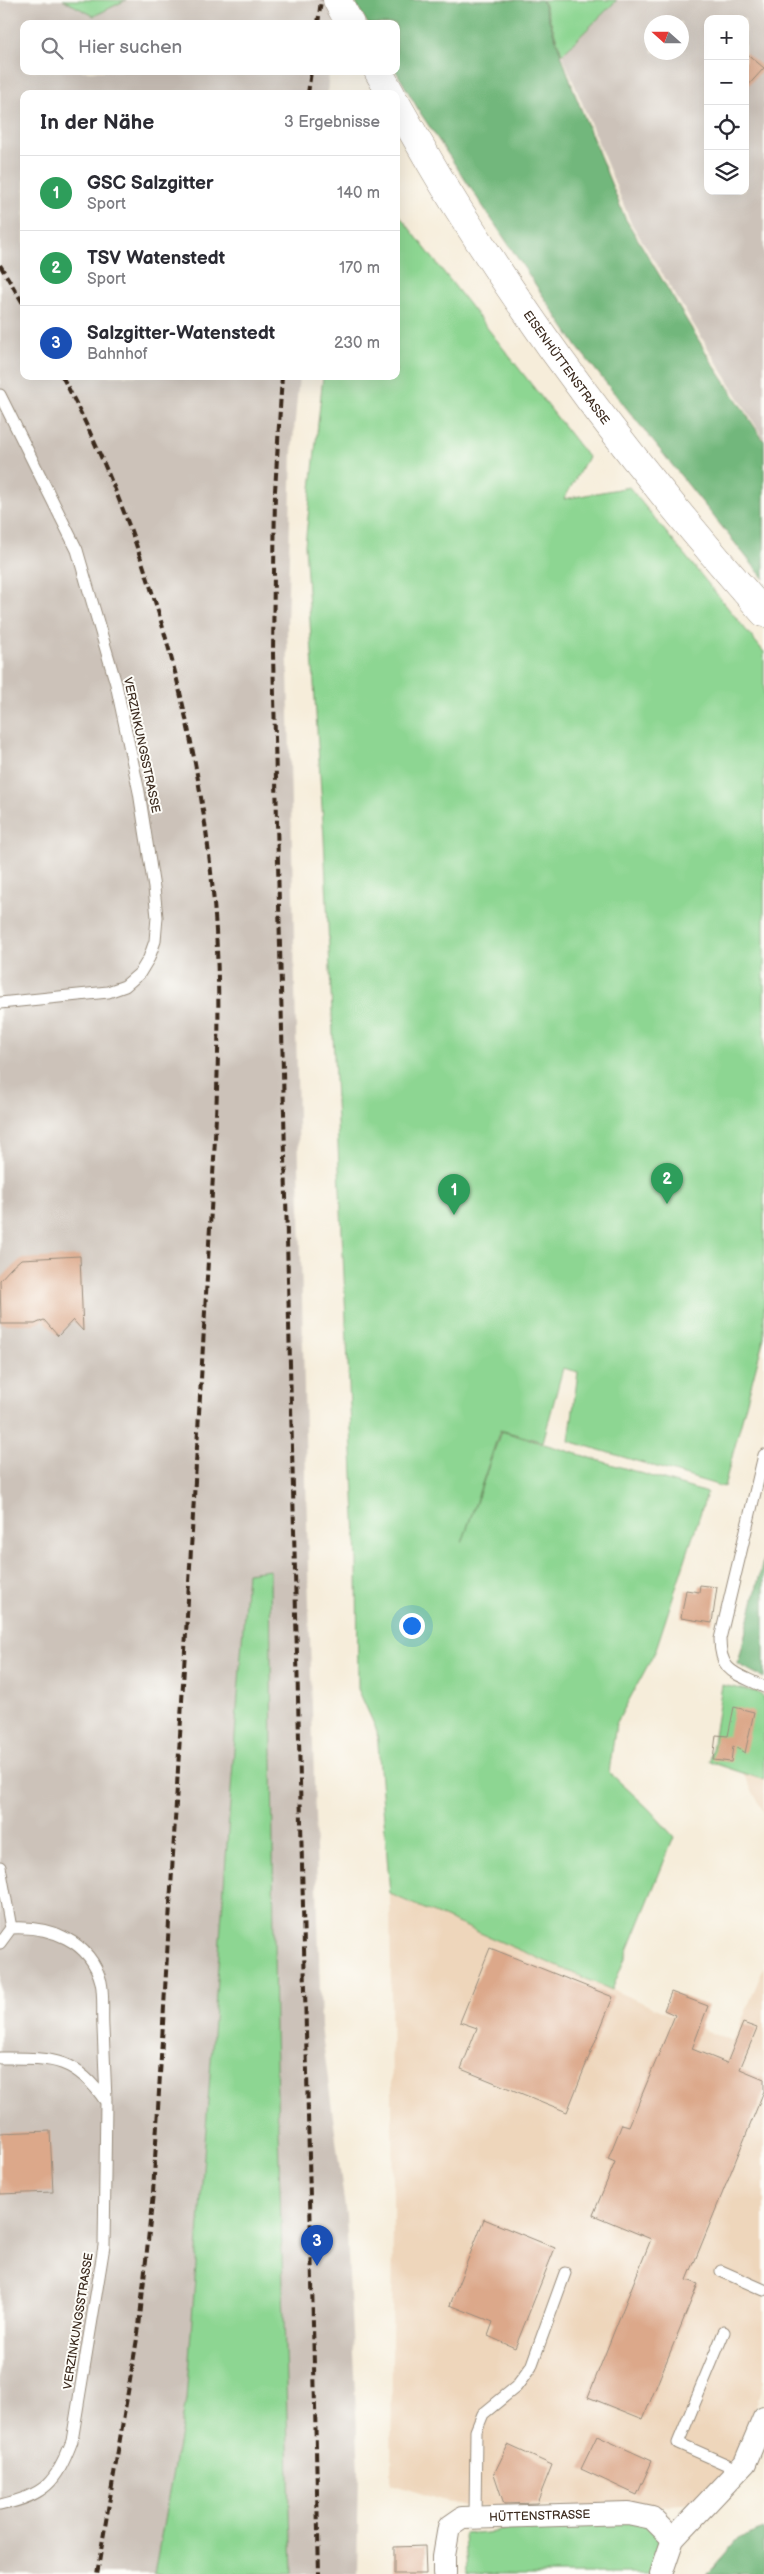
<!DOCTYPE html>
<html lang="de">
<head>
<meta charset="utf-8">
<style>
  :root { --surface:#fff; --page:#f2f2f3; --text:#2b2b33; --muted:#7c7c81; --line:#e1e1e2; --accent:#2563eb }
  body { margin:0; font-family:"Balsamiq Sans",sans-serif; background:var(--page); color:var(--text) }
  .controls { position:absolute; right:15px; top:15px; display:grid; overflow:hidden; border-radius:10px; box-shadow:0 5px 20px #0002 }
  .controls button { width:45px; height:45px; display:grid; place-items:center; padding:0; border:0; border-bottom:1px solid var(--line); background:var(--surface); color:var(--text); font:25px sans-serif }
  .compass { position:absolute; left:644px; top:15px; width:45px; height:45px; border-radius:50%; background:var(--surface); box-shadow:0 5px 20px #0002; rotate:291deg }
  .you { position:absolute; left:411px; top:1625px; width:18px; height:18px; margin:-12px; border:4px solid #fff; border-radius:50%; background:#1a73e8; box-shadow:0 0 0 8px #1a73e833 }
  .badge { display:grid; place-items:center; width:32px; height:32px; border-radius:50%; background:var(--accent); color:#fff; font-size:16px; font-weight:700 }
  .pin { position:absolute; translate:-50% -41px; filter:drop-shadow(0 1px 2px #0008) }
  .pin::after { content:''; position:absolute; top:26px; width:18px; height:15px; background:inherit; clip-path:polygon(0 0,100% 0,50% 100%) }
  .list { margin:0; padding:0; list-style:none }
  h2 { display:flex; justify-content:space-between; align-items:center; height:65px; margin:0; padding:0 20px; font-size:21px }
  h2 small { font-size:16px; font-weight:400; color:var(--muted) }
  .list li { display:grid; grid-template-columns:32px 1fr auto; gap:15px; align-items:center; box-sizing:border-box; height:75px; padding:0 20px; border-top:1px solid var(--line) }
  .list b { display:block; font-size:19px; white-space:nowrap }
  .list p { margin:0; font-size:16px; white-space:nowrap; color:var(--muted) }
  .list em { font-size:16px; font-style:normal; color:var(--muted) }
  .icon { flex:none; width:28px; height:28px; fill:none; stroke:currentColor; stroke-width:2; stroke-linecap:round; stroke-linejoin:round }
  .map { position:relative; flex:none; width:764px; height:2574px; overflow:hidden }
  .search { position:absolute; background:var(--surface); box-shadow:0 5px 20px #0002; left:20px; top:20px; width:380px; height:55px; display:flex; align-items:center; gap:12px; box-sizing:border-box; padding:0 18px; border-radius:10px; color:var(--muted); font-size:19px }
  .panel { position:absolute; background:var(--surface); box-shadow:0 5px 20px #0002; left:20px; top:90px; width:380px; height:290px; border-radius:10px }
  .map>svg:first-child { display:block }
  .built { fill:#eed6bb }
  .industrial { fill:#ccc2b9; fill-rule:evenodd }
  .green { fill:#8dd692; stroke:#648058 }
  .forest { fill:#72b77c; stroke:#56704d }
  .building { fill:#dca88a }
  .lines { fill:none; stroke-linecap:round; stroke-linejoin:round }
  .service-casing { stroke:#988c7c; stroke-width:13 }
  .minor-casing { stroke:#988c7c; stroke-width:24 }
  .tertiary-casing { stroke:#988c7c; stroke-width:29 }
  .service { stroke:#fff; stroke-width:11 }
  .minor { stroke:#fff; stroke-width:22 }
  .tertiary { stroke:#fff; stroke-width:28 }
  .rail { stroke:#3b2a1e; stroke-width:4; stroke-dasharray:8 4; stroke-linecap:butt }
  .labels { text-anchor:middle; stroke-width:4; stroke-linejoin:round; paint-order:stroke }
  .street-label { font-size:12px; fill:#3b2a1e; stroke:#fdfcf7 }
</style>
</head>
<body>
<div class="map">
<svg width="764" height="2574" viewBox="0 0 764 2574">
  <rect width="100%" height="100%" fill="#fdfcf7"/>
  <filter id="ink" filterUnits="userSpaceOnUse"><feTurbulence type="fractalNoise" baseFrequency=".02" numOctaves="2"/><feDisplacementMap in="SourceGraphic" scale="10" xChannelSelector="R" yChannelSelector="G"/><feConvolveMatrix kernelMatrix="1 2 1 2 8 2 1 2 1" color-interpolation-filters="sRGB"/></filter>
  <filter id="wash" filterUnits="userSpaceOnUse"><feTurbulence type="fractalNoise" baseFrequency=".0096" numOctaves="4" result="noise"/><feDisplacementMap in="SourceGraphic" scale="20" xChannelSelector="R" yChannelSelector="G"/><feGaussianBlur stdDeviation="1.12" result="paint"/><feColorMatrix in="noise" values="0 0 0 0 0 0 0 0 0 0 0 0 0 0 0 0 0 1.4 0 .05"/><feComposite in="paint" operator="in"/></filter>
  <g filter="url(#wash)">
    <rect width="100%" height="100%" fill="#f6edda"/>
    <path class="built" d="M743,1773L764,1780V1813Z
      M390,1894L733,2042L764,1967V2381L736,2466L695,2503L659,2506L464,2507L391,2484L393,2211Z"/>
    <path class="industrial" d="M0,0H336L334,24H24V71H329L327,94H24V376H299L292,452L287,625L308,1568L321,2026L346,2216L359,2471L357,2574H292L275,2032L269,1570L185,2426L156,2574H0Z
      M617,0H764V439L631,223L562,54ZM708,19H745V191H708ZM652,22H682V52H652Z"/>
    <path class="green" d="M63,0H126L94,16Z
      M543,0H617L562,54Z
      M396,211L588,457L564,499L629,487L764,652V1337L724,1487L569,1441L578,1372L563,1368L543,1442L500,1430L462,1543L501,1431L707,1493L655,1652L616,1724L609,1772L649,1809L674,1837L612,1990L390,1894L377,1731L358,1689L357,1561L324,838L305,545L323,376H396Z
      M270,1570L275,2032L292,2574H154L186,2400L247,1573Z
      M722,1685L757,1692L764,1697V1780L710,1762Z
      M625,2518L649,2522L667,2539L655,2574H467L465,2534Z"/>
    <path class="forest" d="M354,0H542L575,94L625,218L713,364L764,441V579L578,348L421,114L396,71V24H368Z
      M764,1557V1678L738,1664Z
      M764,2529V2574H707L739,2538Z"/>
    <g id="blocks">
      <path class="building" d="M745,52L764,68L745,89Z
        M80,1256L83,1331L73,1320L58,1336L44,1320L35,1324H1L0,1280L11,1268L21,1259Z
        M700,1585L717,1587L712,1623L681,1618L686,1590L699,1592Z
        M734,1707L754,1712L745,1753L733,1746L731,1762L713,1760L716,1735L728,1736Z
        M490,1948L613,1997L567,2112L461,2069L477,2028L460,2022Z
        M671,1992L708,2006L692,2049L727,2063L743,2023L757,2028L740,2069L764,2079V2091L687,2280L698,2284L643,2419L588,2397L651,2239L593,2215L615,2162L608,2159L622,2124L629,2126L675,2015L664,2010Z
        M50,2131L53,2192L0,2194V2133Z
        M484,2219L555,2248L515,2348L488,2336L493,2322L450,2305Z
        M597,2436L652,2461L637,2495L581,2469Z
        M508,2445L552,2465L537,2503L504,2504L494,2474Z
        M425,2546L426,2574H394V2547Z"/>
    </g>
  </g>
  <g filter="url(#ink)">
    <use href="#blocks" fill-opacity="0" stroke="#988c7c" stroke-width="1"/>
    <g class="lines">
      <defs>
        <path id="service" d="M0,395L77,550L116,684L139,792L154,888L157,917L155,941L149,958L140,973L125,986L108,992L0,1003
          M764,1455L720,1639C720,1674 737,1673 764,1687
          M0,1867L11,1928C50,1926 90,1940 101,1982C104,1996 102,2013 103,2028C104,2052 105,2076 106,2100
          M0,1943L11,1928
          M0,2058C51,2058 75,2056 106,2102L104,2246L72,2441C56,2483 45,2495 0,2505
          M721,2271L764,2290
          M724,2332L678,2443L739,2470
          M475,2517L476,2431L483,2414L516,2387L531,2367L565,2273"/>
        <g id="minor">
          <path id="s1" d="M444,2574V2556L449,2527L462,2518L628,2513L652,2518L673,2539"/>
          <path d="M661,2574L673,2539L745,2463L764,2418"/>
        </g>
        <g id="tertiary">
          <path d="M337,0L350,24"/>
          <path d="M378,71L391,94"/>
          <path id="s2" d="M396,103C419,143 441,183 466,221C554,360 655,490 764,613"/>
        </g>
      </defs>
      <use href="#service" class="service-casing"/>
      <use href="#minor" class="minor-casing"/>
      <use href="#tertiary" class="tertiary-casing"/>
      <use href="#service" class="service"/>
      <use href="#minor" class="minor"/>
      <use href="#tertiary" class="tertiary"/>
      <path class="rail" d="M318,24L321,0
        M308,94L311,71
        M0,265L24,305
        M62,376C149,541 201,730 215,916C221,997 218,1078 214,1159L153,2193L139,2327L97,2574
        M282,376L275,491L273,654L319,2574"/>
    </g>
  </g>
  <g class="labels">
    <g class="street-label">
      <text dy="4" stroke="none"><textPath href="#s2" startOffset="315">EISENHÜTTENSTRASSE</textPath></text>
      <text transform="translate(142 745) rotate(78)" y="4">VERZINKUNGSSTRASSE</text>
      <text transform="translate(78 2321) rotate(-81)" y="4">VERZINKUNGSSTRASSE</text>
      <text dy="4" stroke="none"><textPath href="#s1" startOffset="141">HÜTTENSTRASSE</textPath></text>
    </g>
  </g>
</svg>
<div class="controls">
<button>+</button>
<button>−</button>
<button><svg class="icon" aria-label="locate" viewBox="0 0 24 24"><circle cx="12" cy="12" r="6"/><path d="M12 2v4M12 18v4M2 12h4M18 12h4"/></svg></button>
<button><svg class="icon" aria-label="layers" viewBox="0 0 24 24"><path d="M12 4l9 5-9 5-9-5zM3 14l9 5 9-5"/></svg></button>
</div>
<svg class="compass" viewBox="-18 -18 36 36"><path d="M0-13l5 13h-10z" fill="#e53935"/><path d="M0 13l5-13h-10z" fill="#7c7c81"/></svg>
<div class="you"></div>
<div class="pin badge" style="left:454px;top:1215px;background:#2e9e5b">1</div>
<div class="pin badge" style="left:667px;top:1204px;background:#2e9e5b">2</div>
<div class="pin badge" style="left:317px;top:2266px;background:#1a4fb4">3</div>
<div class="search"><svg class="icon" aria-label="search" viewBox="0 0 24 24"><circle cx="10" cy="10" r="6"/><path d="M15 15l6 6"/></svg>Hier suchen</div>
<section class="panel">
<h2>In der Nähe<small>3 Ergebnisse</small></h2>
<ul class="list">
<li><span class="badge" style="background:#2e9e5b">1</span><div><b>GSC Salzgitter</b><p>Sport</p></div><em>140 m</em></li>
<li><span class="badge" style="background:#2e9e5b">2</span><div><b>TSV Watenstedt</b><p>Sport</p></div><em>170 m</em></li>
<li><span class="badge" style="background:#1a4fb4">3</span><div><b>Salzgitter-Watenstedt</b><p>Bahnhof</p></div><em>230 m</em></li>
</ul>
</section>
</div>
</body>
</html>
